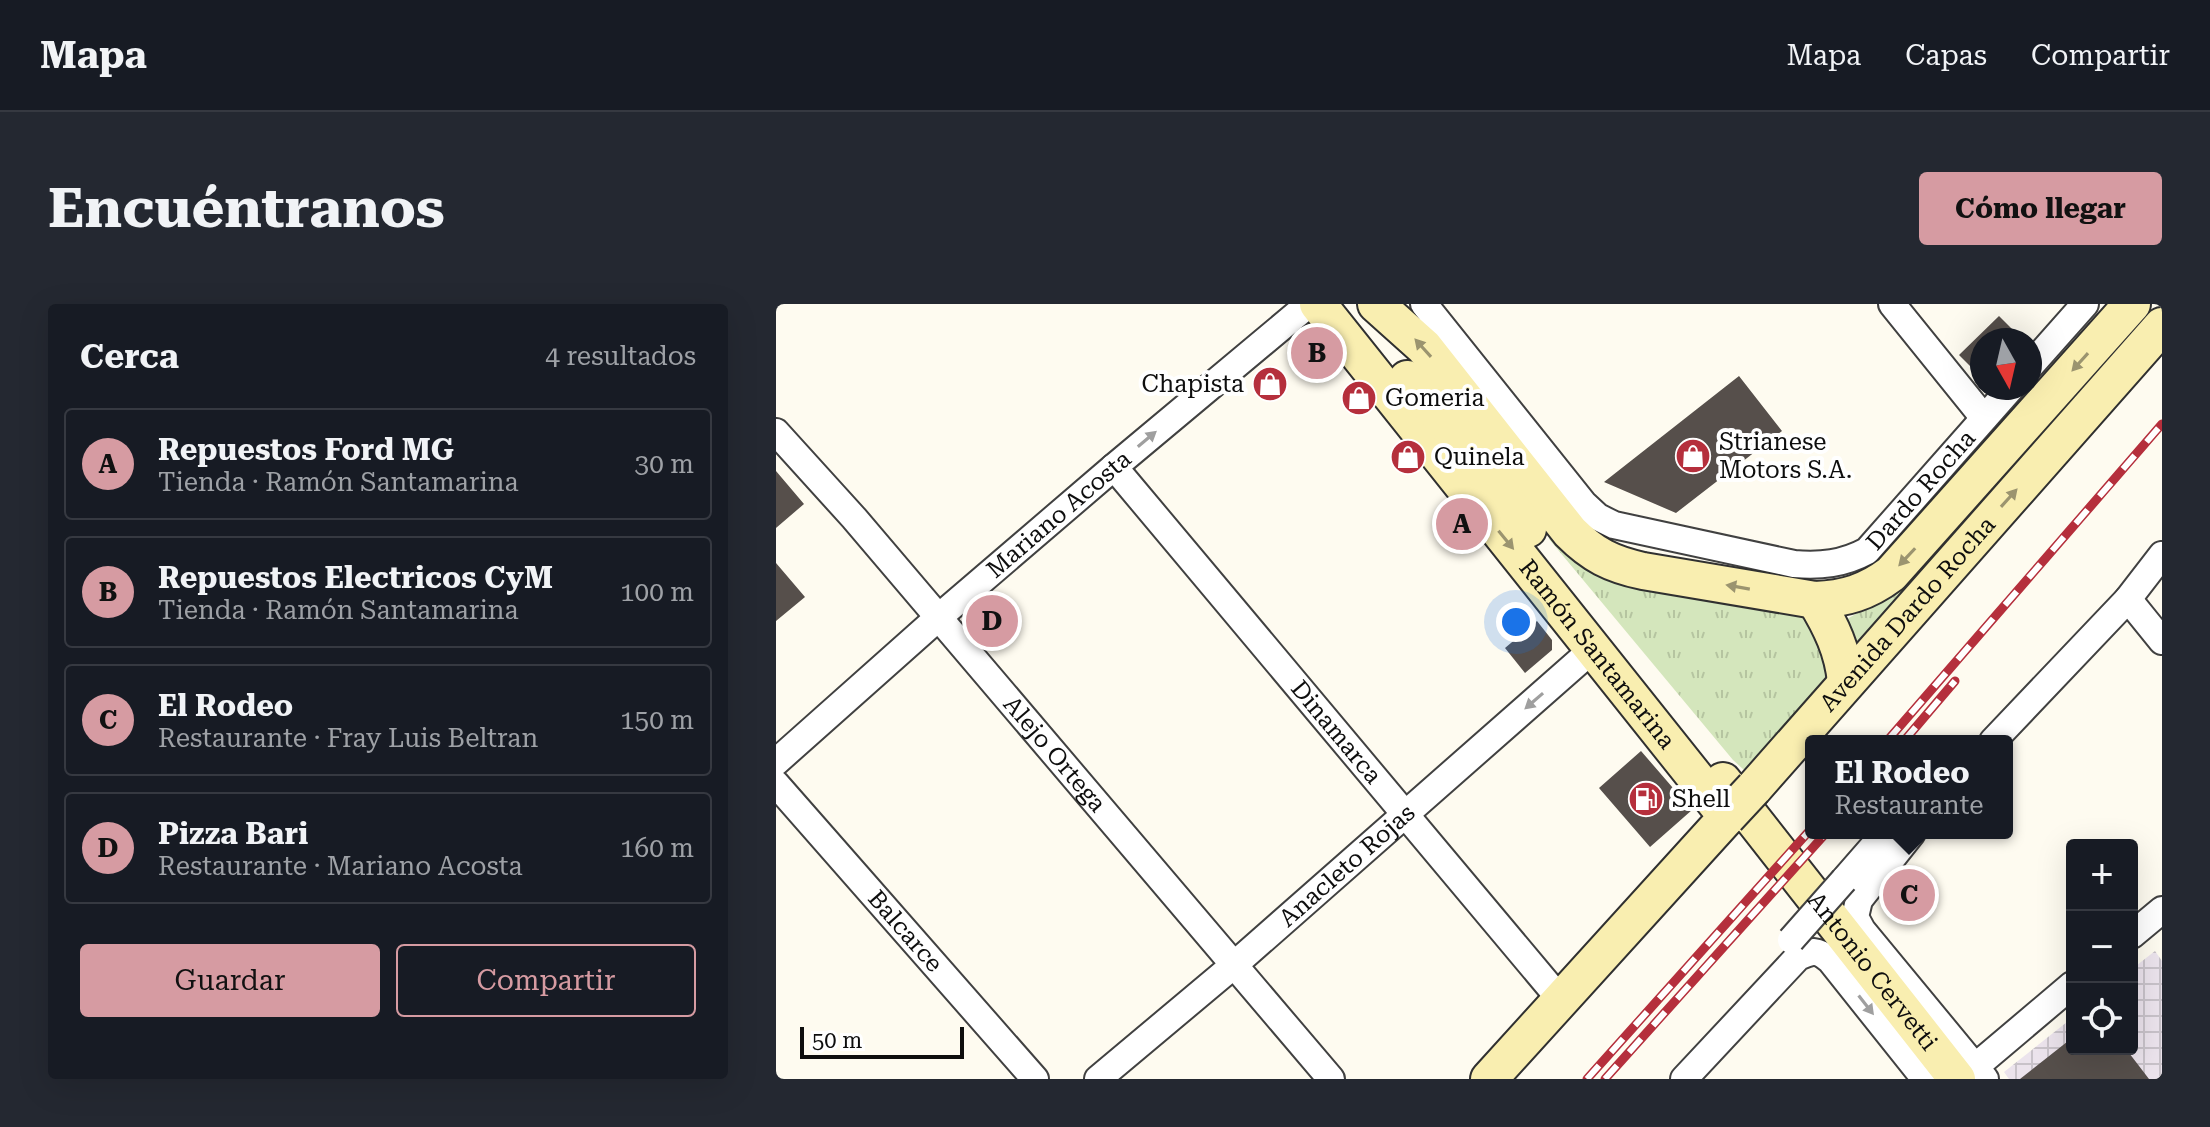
<!DOCTYPE html>
<html lang="es">
<head>
<meta charset="utf-8">
<style>
  :root { --surface:#171b24; --page:#242831; --text:#f1f3f6; --muted:#9ea1a6; --line:#363941; --accent:#d69ba2 }
  body { margin:0; font-family:"Roboto Serif",serif; background:var(--page); color:var(--text) }
  .controls { position:absolute; right:24px; bottom:24px; display:grid; overflow:hidden; border-radius:8px; box-shadow:0 8px 32px #0002 }
  .controls button { width:72px; height:72px; display:grid; place-items:center; padding:0; border:0; border-bottom:2px solid var(--line); background:var(--surface); color:var(--text); font:40px sans-serif }
  .compass { position:absolute; left:1194px; top:24px; width:72px; height:72px; border-radius:50%; background:var(--surface); box-shadow:0 8px 32px #0002; rotate:172deg }
  .scale { position:absolute; left:24px; bottom:20px; width:164px; box-sizing:border-box; padding-left:8px; border:4px solid #0e0e0e; border-top:0; font-size:22px; line-height:28px; white-space:nowrap; color:#0e0e0e; -webkit-text-stroke:6px #fff; paint-order:stroke }
  .you { position:absolute; left:740px; top:318px; width:28px; height:28px; margin:-20px; border:6px solid #fff; border-radius:50%; background:#1a73e8; box-shadow:0 0 0 12px #1a73e833 }
  .badge { display:grid; place-items:center; width:52px; height:52px; border-radius:50%; background:var(--accent); color:#111; font-size:26px; font-weight:700 }
  .pin { position:absolute; translate:-50% -50%; border:4px solid #fff; box-shadow:0 2px 8px #0006 }
  .popup { position:absolute; left:1029px; top:431px; width:208px; height:104px; box-sizing:border-box; display:grid; place-content:center; border-radius:8px; background:var(--surface); filter:drop-shadow(0 2px 6px #0005); font-size:26px; white-space:nowrap; color:var(--muted) }
  .popup b { font-size:30px; color:var(--text) }
  .popup::after { content:''; position:absolute; left:50%; top:100%; margin-left:-16px; border:16px solid transparent; border-top-color:var(--surface) }
  .list { margin:0; padding:0; list-style:none }
  h2 { display:flex; justify-content:space-between; align-items:center; height:104px; margin:0; padding:0 32px; font-size:34px }
  h2 small { font-size:26px; font-weight:400; color:var(--muted) }
  .list li { display:grid; grid-template-columns:52px 1fr auto; gap:24px; align-items:center; box-sizing:border-box; height:112px; margin:0 16px 16px; padding:0 16px; border:2px solid var(--line); border-radius:8px }
  .list b { display:block; font-size:30px; white-space:nowrap }
  .list p { margin:0; font-size:26px; white-space:nowrap; color:var(--muted) }
  .list em { font-size:26px; font-style:normal; color:var(--muted) }
  .actions { display:flex; gap:16px; padding:24px 32px }
  .actions a { flex:1; padding:18px 0; border:2px solid var(--accent); border-radius:8px; text-align:center; font-size:28px; color:var(--accent) }
  .actions .main { background:var(--accent); color:#111 }
  .icon { flex:none; width:44px; height:44px; fill:none; stroke:currentColor; stroke-width:2; stroke-linecap:round; stroke-linejoin:round }
  .map { position:relative; flex:none; width:1386px; height:775px; overflow:hidden; border-radius:8px }
  header { display:flex; align-items:center; gap:48px; box-sizing:border-box; height:112px; padding:0 40px; background:var(--surface); border-bottom:2px solid var(--line) }
  header strong { font-size:38px }
  nav { display:flex; gap:44px; margin-inline-start:auto; font-size:28px }
  .intro { display:flex; align-items:center; justify-content:space-between; box-sizing:border-box; height:192px; padding:0 48px }
  h1 { margin:0; font-size:56px }
  .button { padding:20px 36px; border-radius:8px; background:var(--accent); color:#111; font-size:28px; font-weight:700 }
  main { display:flex; gap:48px; padding:0 48px }
  aside { flex:1; background:var(--surface); border-radius:8px; box-shadow:0 8px 32px #0002 }
  .map>svg:first-child { display:block }
  .industrial { fill:url(#industrial-grid) }
  .grass { fill:url(#grass-tufts) }
  .building { fill:#564f4b }
  .lines { fill:none; stroke-linecap:round; stroke-linejoin:round }
  .minor-casing { stroke:#414141; stroke-width:30 }
  .secondary-casing { stroke:#303030; stroke-width:40 }
  .minor { stroke:#fff; stroke-width:26 }
  .secondary { stroke:#f9eeb0; stroke-width:36 }
  .rail-casing { stroke:#b52f3c; stroke-width:9 }
  .rail { stroke:#fff; stroke-width:6; stroke-dasharray:18; stroke-linecap:butt }
  .minor-bridge-casing { stroke:#414141; stroke-width:30; stroke-linecap:butt }
  .secondary-bridge-casing { stroke:#303030; stroke-width:40; stroke-linecap:butt }
  .minor-bridge { stroke:#fff; stroke-width:26 }
  .secondary-bridge { stroke:#f9eeb0; stroke-width:36 }
  .oneway { fill:#9b946f }
  .oneway2 { fill:#9f9f9f }
  .labels { text-anchor:middle; stroke-width:8; stroke-linejoin:round; paint-order:stroke }
  .poi-label { font-size:24px; fill:#0e0e0e; stroke:#fff; text-anchor:start }
  .street-label { font-size:24px; fill:#0e0e0e; stroke:#fff }
</style>
</head>
<body>
<header>
<strong>Mapa</strong>
<nav><a>Mapa</a><a>Capas</a><a>Compartir</a></nav>
</header>
<div class="intro"><h1>Encuéntranos</h1><a class="button">Cómo llegar</a></div>
<main>
<aside>
<h2>Cerca<small>4 resultados</small></h2>
<ul class="list">
<li><span class="badge">A</span><div><b>Repuestos Ford MG</b><p>Tienda · Ramón Santamarina</p></div><em>30 m</em></li>
<li><span class="badge">B</span><div><b>Repuestos Electricos CyM</b><p>Tienda · Ramón Santamarina</p></div><em>100 m</em></li>
<li><span class="badge">C</span><div><b>El Rodeo</b><p>Restaurante · Fray Luis Beltran</p></div><em>150 m</em></li>
<li><span class="badge">D</span><div><b>Pizza Bari</b><p>Restaurante · Mariano Acosta</p></div><em>160 m</em></li>
</ul>
<div class="actions"><a class="main">Guardar</a><a>Compartir</a></div>
</aside>
<div class="map">
<svg width="1386" height="775" viewBox="0 0 1386 775">
  <defs>
    <pattern id="industrial-grid" width="8" height="8" patternUnits="userSpaceOnUse" patternTransform="scale(2)"><rect width="8" height="8" fill="#ebe3ec"/><path d="M0 4h8M4 0v8" fill="none" stroke="#c8c2c9"/></pattern>
    <pattern id="grass-tufts" width="24" height="20" patternUnits="userSpaceOnUse" patternTransform="scale(2)"><rect width="24" height="20" fill="#d4e6bc"/><path d="M3 7l-1-3M5 7V3M7 7l1-3M15 17l-1-3M17 17v-4M19 17l1-3" fill="none" stroke="#b5c4a0"/></pattern>
  </defs>
  <rect width="100%" height="100%" fill="#fefbf0"/>
  <path class="industrial" d="M1379,647L1386,657V775H1233L1228,768L1296,714V745H1356V665Z"/>
  <path class="grass" d="M774,233L1022,304L1046,332L1052,377L980,461L968,466L957,456L773,235Z
    M1134,279L1085,346L1071,315Z"/>
  <path class="building" d="M1223,12L1247,36H1206V74L1183,51Z
    M963,72L1006,127L900,209L828,178Z
    M0,167L28,200L0,224Z
    M0,259L29,293L0,317Z
    M761,317L776,336V346L749,369L729,344Z
    M865,447L916,506L874,543L823,484Z
    M1296,734V745H1350L1373,775H1244Z"/>
  <g class="lines">
    <defs>
      <g id="minor">
        <path id="s1" d="M648,0L808,200L822,213L838,221L1018,260C1045,262 1067,260 1091,247L1235,84"/>
        <path d="M1116,0L1208,114"/>
        <path d="M1254,62L1309,0"/>
        <path id="s2" d="M0,128L78,214L555,775"/>
        <path id="s3" d="M338,163L784,695"/>
        <path d="M1352,295L1386,337"/>
        <path d="M1217,437L1352,295L1386,251"/>
        <path id="s4" d="M0,458L163,313L338,163L533,0"/>
        <path id="s5" d="M0,480L259,775"/>
        <path d="M1136,529L1083,596L1079,613L1086,626L1209,775"/>
        <path d="M1068,576L1109,529"/>
        <path d="M1356,631L1386,606"/>
        <path d="M1199,763L1296,681"/>
        <path id="s6" d="M322,775L458,661L817,345"/>
        <path d="M908,775L1022,653C1037,647 1040,645 1054,656L1149,775"/>
      </g>
      <g id="secondary">
        <path id="s7" d="M542,0L951,513L713,775"/>
        <path d="M600,0L648,43L794,228C817,251 835,260 867,267L1039,296C1069,295 1091,288 1115,270L1356,0"/>
        <path d="M631,75L679,130L752,225"/>
        <path d="M1039,296C1055,322 1067,347 1070,378"/>
        <path id="s8" d="M947,477L1181,775"/>
        <path id="s9" d="M978,484L1386,22"/>
      </g>
    </defs>
    <use href="#minor" class="minor-casing"/>
    <use href="#secondary" class="secondary-casing"/>
    <use href="#minor" class="minor"/>
    <use href="#secondary" class="secondary"/>
    <defs>
      <path id="rail" d="M1111,437L1386,120
        M1128,437L1179,377
        M811,775L1035,525
        M829,775L1050,529"/>
    </defs>
    <use href="#rail" class="rail-casing"/>
    <use href="#rail" class="rail"/>
    <defs>
      <path id="minor-bridge" d="M1015,636L1068,576"/>
      <path id="secondary-bridge" d="M951,513L978,484"/>
    </defs>
    <use href="#minor-bridge" class="minor-bridge-casing"/>
    <use href="#secondary-bridge" class="secondary-bridge-casing"/>
    <use href="#minor-bridge" class="minor-bridge"/>
    <use href="#secondary-bridge" class="secondary-bridge"/>
  </g>
  <defs><path id="oneway-solid" d="M-6-.8H1V-3.2L6.5 0L1 3.2V.8H-6Z" transform="scale(2)"/></defs>
  <g class="oneway">
    <use href="#oneway-solid" transform="translate(647 44) rotate(-132)"/>
    <use href="#oneway-solid" transform="translate(1304 58) rotate(132)"/>
    <use href="#oneway-solid" transform="translate(1233 194) rotate(-48)"/>
    <use href="#oneway-solid" transform="translate(730 236) rotate(51)"/>
    <use href="#oneway-solid" transform="translate(1131 253) rotate(133)"/>
    <use href="#oneway-solid" transform="translate(962 283) rotate(-170)"/>
  </g>
  <g class="oneway2">
    <use href="#oneway-solid" transform="translate(371 135) rotate(-40)"/>
    <use href="#oneway-solid" transform="translate(758 397) rotate(139)"/>
    <use href="#oneway-solid" transform="translate(1090 701) rotate(52)"/>
  </g>
  <defs>
    <symbol id="shop-disc" viewBox="-11 -11 22 22"><circle r="9.5" fill="#b52f3c" stroke="#fff"/><path d="M-5-2.5h2.3a2.7 3.5 0 0 1 5.4 0H5L5.5 6h-11ZM-1.5-2.5h3a1.5 2.3 0 0 0-3 0Z" fill="#fff"/></symbol>
    <symbol id="fuel-disc" viewBox="-11 -11 22 22"><circle r="9.5" fill="#b52f3c" stroke="#fff"/><path d="M-5.5-6h7V0h2V4h1.3V-2.5L3-4.5l.8-.8L6-3V5H2.5V1h-1V6h-7ZM-4.2-4.7v3.2H.2V-4.7Z" fill="#fff"/></symbol>
  </defs>
  <g fill-rule="evenodd">
    <use href="#shop-disc" x="474" y="60" width="40" height="40"/>
    <use href="#shop-disc" x="563" y="74" width="40" height="40"/>
    <use href="#shop-disc" x="897" y="132" width="40" height="40"/>
    <use href="#shop-disc" x="612" y="133" width="40" height="40"/>
    <use href="#fuel-disc" x="850" y="475" width="40" height="40"/>
  </g>
  <g class="labels">
    <g class="poi-label">
      <text x="468" y="88" text-anchor="end">Chapista</text>
      <text x="609" y="102">Gomeria</text>
      <text x="943" y="146">Strianese<tspan x="943" dy="28">Motors S.A.</tspan></text>
      <text x="658" y="161">Quinela</text>
      <text x="896" y="503">Shell</text>
    </g>
    <g class="street-label">
      <text dy="8" stroke="none"><textPath href="#s1" startOffset="634">Dardo Rocha</textPath></text>
      <text dy="8" stroke="none"><textPath href="#s4" startOffset="376">Mariano Acosta</textPath></text>
      <text dy="8" stroke="none"><textPath href="#s9" startOffset="232">Avenida Dardo Rocha</textPath></text>
      <text dy="8" stroke="none"><textPath href="#s7" startOffset="448">Ramón Santamarina</textPath></text>
      <text dy="8" stroke="none"><textPath href="#s3" startOffset="346">Dinamarca</textPath></text>
      <text dy="8" stroke="none"><textPath href="#s2" startOffset="426">Alejo Ortega</textPath></text>
      <text dy="8" stroke="none"><textPath href="#s6" startOffset="328">Anacleto Rojas</textPath></text>
      <text dy="8" stroke="none"><textPath href="#s5" startOffset="196">Balcarce</textPath></text>
      <text dy="8" stroke="none"><textPath href="#s8" startOffset="242">Antonio Cervetti</textPath></text>
    </g>
  </g>
</svg>
<div class="controls">
<button>+</button>
<button>−</button>
<button><svg class="icon" aria-label="locate" viewBox="0 0 24 24"><circle cx="12" cy="12" r="6"/><path d="M12 2v4M12 18v4M2 12h4M18 12h4"/></svg></button>
</div>
<svg class="compass" viewBox="-18 -18 36 36"><path d="M0-13l5 13h-10z" fill="#e53935"/><path d="M0 13l5-13h-10z" fill="#9ea1a6"/></svg>
<div class="scale">50 m</div>
<div class="you"></div>
<div class="pin badge" style="left:686px;top:220px">A</div>
<div class="pin badge" style="left:541px;top:49px">B</div>
<div class="pin badge" style="left:1133px;top:591px">C</div>
<div class="popup"><b>El Rodeo</b>Restaurante</div>
<div class="pin badge" style="left:216px;top:317px">D</div>
</div>
</main>
</body>
</html>
